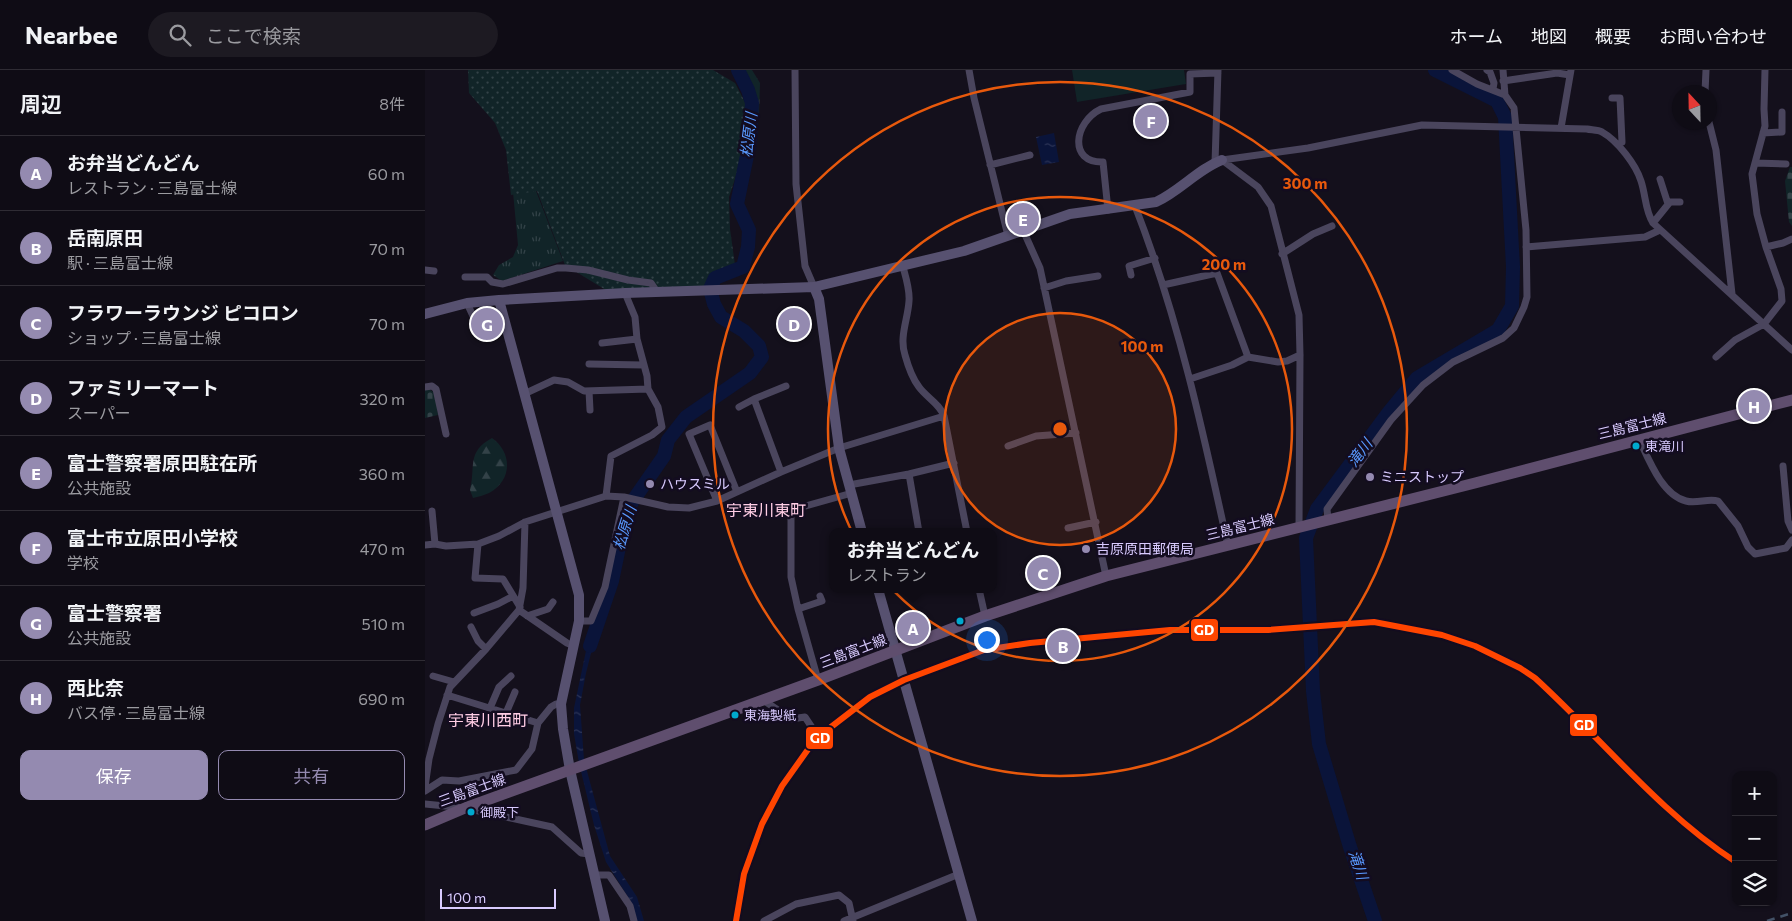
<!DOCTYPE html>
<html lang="ja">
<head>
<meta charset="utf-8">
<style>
  :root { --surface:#0f0c15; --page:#1d1a22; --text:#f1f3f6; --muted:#9b9ba0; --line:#2f2c34; --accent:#948ab0 }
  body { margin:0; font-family:Commissioner,"Noto Sans JP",sans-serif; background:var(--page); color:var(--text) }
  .controls { position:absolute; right:15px; bottom:15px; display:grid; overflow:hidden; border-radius:10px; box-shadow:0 1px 4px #0004 }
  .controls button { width:45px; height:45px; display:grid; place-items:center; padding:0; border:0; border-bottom:1px solid var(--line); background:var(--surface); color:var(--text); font:25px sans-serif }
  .compass { position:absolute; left:1247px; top:15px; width:45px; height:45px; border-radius:50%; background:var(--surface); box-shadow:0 1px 4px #0004; rotate:338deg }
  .scale { position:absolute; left:15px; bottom:12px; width:116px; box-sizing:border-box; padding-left:5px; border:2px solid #d9cbff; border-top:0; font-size:14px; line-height:18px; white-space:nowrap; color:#d9cbff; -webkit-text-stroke:4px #130c20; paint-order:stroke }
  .you { position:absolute; left:561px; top:569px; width:18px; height:18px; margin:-12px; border:4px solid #fff; border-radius:50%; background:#1a73e8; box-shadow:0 0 0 8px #1a73e833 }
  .badge { display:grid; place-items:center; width:32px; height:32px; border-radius:50%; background:var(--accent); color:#fff; font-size:16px; font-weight:700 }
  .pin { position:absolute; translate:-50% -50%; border:2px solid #fff; box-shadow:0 1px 5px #0006 }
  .popup { position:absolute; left:404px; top:458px; width:168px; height:65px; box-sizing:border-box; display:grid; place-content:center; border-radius:10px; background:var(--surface); filter:drop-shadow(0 1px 4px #0005); font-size:16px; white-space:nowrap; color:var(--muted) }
  .popup b { font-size:19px; color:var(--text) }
  .popup::after { content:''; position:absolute; left:50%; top:100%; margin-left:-10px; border:10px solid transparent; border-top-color:var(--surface) }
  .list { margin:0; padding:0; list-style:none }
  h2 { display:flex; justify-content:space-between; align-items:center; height:65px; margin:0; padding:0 20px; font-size:21px }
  h2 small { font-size:16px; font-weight:400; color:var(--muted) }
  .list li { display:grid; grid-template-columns:32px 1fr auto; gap:15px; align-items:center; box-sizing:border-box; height:75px; padding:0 20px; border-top:1px solid var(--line) }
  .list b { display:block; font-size:19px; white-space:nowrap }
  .list p { margin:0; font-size:16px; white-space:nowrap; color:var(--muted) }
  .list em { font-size:16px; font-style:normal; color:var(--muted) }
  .actions { display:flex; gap:10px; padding:15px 20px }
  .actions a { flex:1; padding:11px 0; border:1px solid var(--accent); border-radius:10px; text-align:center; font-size:18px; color:var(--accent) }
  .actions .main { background:var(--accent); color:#fff }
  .icon { flex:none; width:28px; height:28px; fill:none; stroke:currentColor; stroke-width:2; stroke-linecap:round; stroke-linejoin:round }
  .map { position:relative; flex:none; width:1367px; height:851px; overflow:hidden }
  header { display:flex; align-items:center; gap:30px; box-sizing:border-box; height:70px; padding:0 25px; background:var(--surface); border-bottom:1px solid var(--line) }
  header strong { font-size:24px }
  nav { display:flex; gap:28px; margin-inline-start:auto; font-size:18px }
  .search { width:350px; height:45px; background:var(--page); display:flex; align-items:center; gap:12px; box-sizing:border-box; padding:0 18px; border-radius:28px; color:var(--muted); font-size:19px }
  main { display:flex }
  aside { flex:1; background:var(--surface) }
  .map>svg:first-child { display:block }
  .grass { fill:url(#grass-tufts) }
  .forest { fill:url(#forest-firs) }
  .cemetery { fill:url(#cemetery-stones) }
  .park { fill:url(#park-dots) }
  .garden { fill:#112428 }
  .water { fill:url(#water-ripples) }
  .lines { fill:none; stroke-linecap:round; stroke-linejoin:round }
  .river { stroke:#0a143a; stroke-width:14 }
  .street { stroke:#4a455d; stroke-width:7 }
  .secondary { stroke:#575170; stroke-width:10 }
  .primary { stroke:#5f4e6e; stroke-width:11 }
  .rail { stroke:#435267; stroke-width:2.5; stroke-dasharray:8 6; stroke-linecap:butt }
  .rail-1-casing { stroke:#130c20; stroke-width:10 }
  .rail-1 { stroke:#ff4500; stroke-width:6 }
  .ring { fill:none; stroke:#e8590c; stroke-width:2.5 }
  .bus-dot { fill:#00a9ce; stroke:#130c20; stroke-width:2 }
  .poi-dot { fill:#948ab0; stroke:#130c20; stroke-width:2 }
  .labels { text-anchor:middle; stroke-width:5; stroke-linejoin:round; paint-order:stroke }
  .bus-label { font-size:13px; fill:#d9cbff; stroke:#130c20; text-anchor:start }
  .street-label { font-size:14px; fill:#d9cbff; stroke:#130c20 }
  .poi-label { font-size:14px; fill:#d9cbff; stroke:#130c20; text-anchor:start }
  .water-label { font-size:15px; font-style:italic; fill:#5999ff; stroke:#130c20 }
  .quarter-label { font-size:16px; fill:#ffcde5; stroke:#130c20 }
  .centre { fill:#e8590c; stroke:#130c20; stroke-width:2.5 }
  .ring-label { font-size:15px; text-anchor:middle; font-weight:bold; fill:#e8590c; stroke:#130c20; stroke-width:5; stroke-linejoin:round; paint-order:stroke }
  .line-badge { stroke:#130c20; stroke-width:2 }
  .badge-label { font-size:14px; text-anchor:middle; font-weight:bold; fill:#fff }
</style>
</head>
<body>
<header>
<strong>Nearbee</strong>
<div class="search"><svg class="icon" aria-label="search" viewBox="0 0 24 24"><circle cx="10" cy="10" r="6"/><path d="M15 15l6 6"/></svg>ここで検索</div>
<nav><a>ホーム</a><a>地図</a><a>概要</a><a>お問い合わせ</a></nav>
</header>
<main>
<aside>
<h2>周辺<small>8件</small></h2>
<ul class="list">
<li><span class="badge">A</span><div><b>お弁当どんどん</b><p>レストラン · 三島富士線</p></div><em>60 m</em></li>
<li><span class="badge">B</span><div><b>岳南原田</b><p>駅 · 三島富士線</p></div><em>70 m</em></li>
<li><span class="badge">C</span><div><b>フラワーラウンジ ピコロン</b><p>ショップ · 三島富士線</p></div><em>70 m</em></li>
<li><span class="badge">D</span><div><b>ファミリーマート</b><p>スーパー</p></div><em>320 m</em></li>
<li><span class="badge">E</span><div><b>富士警察署原田駐在所</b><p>公共施設</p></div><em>360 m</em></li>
<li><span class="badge">F</span><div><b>富士市立原田小学校</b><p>学校</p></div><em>470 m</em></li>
<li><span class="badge">G</span><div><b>富士警察署</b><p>公共施設</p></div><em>510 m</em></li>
<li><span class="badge">H</span><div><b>西比奈</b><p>バス停 · 三島富士線</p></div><em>690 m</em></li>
</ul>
<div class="actions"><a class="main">保存</a><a>共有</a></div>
</aside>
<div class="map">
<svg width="1367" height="851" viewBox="0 0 1367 851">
  <defs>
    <pattern id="grass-tufts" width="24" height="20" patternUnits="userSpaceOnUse" patternTransform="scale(1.25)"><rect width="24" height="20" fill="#112428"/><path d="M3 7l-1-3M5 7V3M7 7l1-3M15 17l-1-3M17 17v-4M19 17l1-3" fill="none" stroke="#334248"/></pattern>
    <pattern id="forest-firs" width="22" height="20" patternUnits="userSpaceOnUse" patternTransform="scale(1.25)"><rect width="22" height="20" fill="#112428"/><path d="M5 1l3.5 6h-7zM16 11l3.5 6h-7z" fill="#334248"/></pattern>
    <pattern id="cemetery-stones" width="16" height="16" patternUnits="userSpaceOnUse" patternTransform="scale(1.25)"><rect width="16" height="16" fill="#112428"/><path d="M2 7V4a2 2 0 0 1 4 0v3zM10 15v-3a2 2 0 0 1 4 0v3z" fill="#334248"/></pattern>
    <pattern id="park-dots" width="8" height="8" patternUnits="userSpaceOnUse" patternTransform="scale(1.25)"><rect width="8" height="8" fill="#112428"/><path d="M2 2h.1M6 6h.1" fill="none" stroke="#334248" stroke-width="1.8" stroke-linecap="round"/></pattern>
    <pattern id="water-ripples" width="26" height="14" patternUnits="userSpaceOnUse" patternTransform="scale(1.25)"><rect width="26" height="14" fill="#0a143a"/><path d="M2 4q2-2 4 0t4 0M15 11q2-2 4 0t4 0" fill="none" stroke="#2d3558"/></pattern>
  </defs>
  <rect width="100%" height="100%" fill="#14101c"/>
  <path class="grass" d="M111,121L138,191L77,211L68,205L74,195L88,187L93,175L88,122Z"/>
  <path class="forest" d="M307,0H327L335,13L334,45L326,41L317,6Z
    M67,368C88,383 87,411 64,423C59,425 53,427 48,428L45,420C51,397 41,382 67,368Z"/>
  <path class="cemetery" d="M1365,97H1367V156L1364,152L1360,111Z
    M2,318L10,323L13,345L0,348V319Z"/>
  <path class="park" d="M43,0H288L310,13L322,36L315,94L304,127L305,159L310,195L285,219L184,222L140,195L112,121L86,125L81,80L70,53L44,23Z"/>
  <path class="garden" d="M647,0H759L761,14L652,32Z"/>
  <path class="water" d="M629,63L634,92L617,95L611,67Z
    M166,557L172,559L161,603L155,635L159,690L185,786L212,827L219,851H212L208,835L181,792L169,755L154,693L149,664V638Z"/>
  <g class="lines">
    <path class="river" d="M165,576L187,511L200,448L207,432L239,386L243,370L261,347L325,303L337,287L334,276L319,261L296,247L289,234L285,219L290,208L318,197L323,177L324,160L312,134L325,71L327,33L323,20L313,0
      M950,851L925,777L894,674L888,621L881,468L892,439L964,342L992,308L1073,260L1087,236L1088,197L1080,47L1072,31L1010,0"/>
    <path class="street" d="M370,0L371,114L380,196L389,217
      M544,0L549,28L583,166
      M1062,0L1065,2L1069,13L1068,19
      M1078,0L1080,25
      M1078,11L1132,3L1145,5
      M1280,22L1281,0
      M1187,28H1195L1197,72
      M1284,52L1291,80L1307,224
      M1136,58L1146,0
      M1338,63L1357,62V42
      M797,90L883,78L997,55L1162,59C1166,60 1173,60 1177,62C1193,71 1211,95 1216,111C1221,126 1220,141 1228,153L1367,280
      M797,90L833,117L846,136L874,245L875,285L874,457
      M790,93L793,0
      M1330,93L1361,94
      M565,95L605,85
      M1235,109L1243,134
      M710,136C753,246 778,361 803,476
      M683,140L678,92C643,93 649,52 676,39L765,22V4L793,3
      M1228,153L1245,132H1255
      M598,160L615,198L681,506
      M1101,177L1220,167L1235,160
      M1341,177L1358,173L1367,169
      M857,184L888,164L907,156
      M478,197C481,208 485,220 484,231C483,249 474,267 480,285C483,296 487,308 494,317C501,327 515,334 519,346L542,462
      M0,200L9,201
      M706,205L704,196L730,188
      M40,207H62L67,212L78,214L132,198H141L163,200L203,210L226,213L232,222
      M738,215L792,203L823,287
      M619,218L641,211L673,206
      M42,233L54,259
      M177,273L212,269
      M1291,287L1310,270L1339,254L1357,231L1356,219L1341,177L1332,144L1327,104L1340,56L1339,39L1340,0
      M164,294L218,295
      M765,309L807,295L823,287L853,292L862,291L875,285
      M0,317L7,316L11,319L21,364
      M164,321L165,340
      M99,324L129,310L143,312L159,321L223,319
      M329,329L356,402
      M314,337L329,329L361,316
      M1214,369C1224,390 1237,425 1261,431C1272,434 1283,428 1293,431L1313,456L1323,477L1330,484L1361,478L1367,470
      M583,376L611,366L651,363
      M1358,396L1363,451L1367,460
      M484,404L494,462
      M424,415L484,404L529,393
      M181,426L186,386L227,365L237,357L233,337L223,319L222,306L212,269L210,247L200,223
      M292,431L264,364L285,355L312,422
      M7,441L10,474
      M903,450L902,439L966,350L998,315L1028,292L1078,268L1089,258L1099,237L1102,227L1101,160L1089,38L1080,25L1052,14L1027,0
      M643,458L671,452
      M53,474L50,508L78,509L95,537
      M0,475L10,474L21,476L53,474L74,466L100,452L181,426L199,427L243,437L264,438L292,431L356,402L414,378L519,346
      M554,519L560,546
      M373,539L397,531L395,526
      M94,540L142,573L149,576
      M49,543L73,534L88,526
      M102,546L123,539L128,532
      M154,551H166L180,517L199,427
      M46,557L53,571L61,579
      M8,606L29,612
      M393,610L373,539L366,507V440L427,423
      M22,625L113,653
      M338,630L366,649L380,647L390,662
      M65,638L74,617L86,606
      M81,643L90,622
      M0,717L4,689L13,654L25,617L61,579L94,540L98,518L100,452
      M0,721L17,710L34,711L91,700L107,679L113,653L126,637L131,634H136
      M0,734L40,738L127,757L156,783L164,784
      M169,805H184L205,836L209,851
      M339,851L371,834L414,825L424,833L428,851
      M419,851L534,804"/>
    <path class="secondary" d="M389,217L394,229L414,378L437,462
      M74,230L154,525V551L136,634L138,659L145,700L180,851
      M0,244L42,233L74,230L200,223L389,217L539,181L645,144L731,132C755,121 773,99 797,90
      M453,519L547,851"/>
    <path class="primary" d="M0,755L40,738L393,610L560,546L681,506L1050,413L1367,330"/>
    <path class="rail" d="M1342,851L1367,843"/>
    <defs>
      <path id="rail-1" d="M311,851L319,804L337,754L357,716L384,678L406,657L445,627L479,610L559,580L605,573L745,560H843L949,552L1017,565L1050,576L1095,598L1110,608C1177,669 1234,742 1311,792"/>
    </defs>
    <use href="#rail-1" class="rail-1-casing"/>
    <use href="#rail-1" class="rail-1"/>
  </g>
  <circle cx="635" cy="359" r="116" fill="#e8590c" fill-opacity=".12"/>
  <g class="ring">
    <circle cx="635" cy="359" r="116"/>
    <circle cx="635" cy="359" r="232"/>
    <circle cx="635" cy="359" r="347"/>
  </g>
  <g class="bus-dot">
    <circle cx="1211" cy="376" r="4.5"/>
    <circle cx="535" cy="551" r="4.5"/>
    <circle cx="310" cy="645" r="4.5"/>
    <circle cx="46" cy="742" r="4.5"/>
  </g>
  <g class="poi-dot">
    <circle cx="945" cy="407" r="5"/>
    <circle cx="225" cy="414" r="5"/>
    <circle cx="661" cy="479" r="5"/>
  </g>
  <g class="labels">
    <g class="bus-label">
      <text x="1220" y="381">東滝川</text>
      <text x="319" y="650">東海製紙</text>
      <text x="55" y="747">御殿下</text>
    </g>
    <g class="street-label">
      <text transform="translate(1207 356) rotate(-14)" y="5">三島富士線</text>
      <text transform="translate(815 457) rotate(-14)" y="5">三島富士線</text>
      <text transform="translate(428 581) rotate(-21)" y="5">三島富士線</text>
      <text transform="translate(47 720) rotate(-20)" y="5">三島富士線</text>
    </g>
    <g class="poi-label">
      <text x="955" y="412">ミニストップ</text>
      <text x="235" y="419">ハウスミル</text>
      <text x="671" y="484">吉原原田郵便局</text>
    </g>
    <g class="water-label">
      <text transform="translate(324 65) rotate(-83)" y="5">松原川</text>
      <text transform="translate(935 383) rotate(-53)" y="5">滝川</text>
      <text transform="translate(200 458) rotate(-73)" y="5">松原川</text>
      <text transform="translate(933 795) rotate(72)" y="5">滝川</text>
    </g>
    <g class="quarter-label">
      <text x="341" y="446">宇東川東町</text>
      <text x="63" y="656">宇東川西町</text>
    </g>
  </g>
  <circle cx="635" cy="359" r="8" class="centre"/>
  <g class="ring-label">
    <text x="880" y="119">300 m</text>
    <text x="799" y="200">200 m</text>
    <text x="717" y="282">100 m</text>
  </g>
  <g class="line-badge">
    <rect x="765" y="548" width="29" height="24" rx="5" fill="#ff4500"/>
    <rect x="1144" y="643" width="29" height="24" rx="5" fill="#ff4500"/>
    <rect x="380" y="656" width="29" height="24" rx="5" fill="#ff4500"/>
  </g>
  <g class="badge-label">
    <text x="779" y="565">GD</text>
    <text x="1159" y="660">GD</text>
    <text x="395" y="673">GD</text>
  </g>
</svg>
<div class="controls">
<button>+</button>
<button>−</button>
<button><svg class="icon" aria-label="layers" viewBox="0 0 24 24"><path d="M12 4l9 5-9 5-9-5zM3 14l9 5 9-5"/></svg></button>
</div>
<svg class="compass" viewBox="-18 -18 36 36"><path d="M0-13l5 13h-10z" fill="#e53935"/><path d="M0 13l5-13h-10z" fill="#9b9ba0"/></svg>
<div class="scale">100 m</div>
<div class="you"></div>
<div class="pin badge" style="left:488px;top:558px">A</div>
<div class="popup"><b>お弁当どんどん</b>レストラン</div>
<div class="pin badge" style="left:638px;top:576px">B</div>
<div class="pin badge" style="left:618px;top:503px">C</div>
<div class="pin badge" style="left:369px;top:254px">D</div>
<div class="pin badge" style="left:598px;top:149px">E</div>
<div class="pin badge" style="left:726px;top:51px">F</div>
<div class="pin badge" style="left:62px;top:254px">G</div>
<div class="pin badge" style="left:1329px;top:336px">H</div>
</div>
</main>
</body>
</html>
